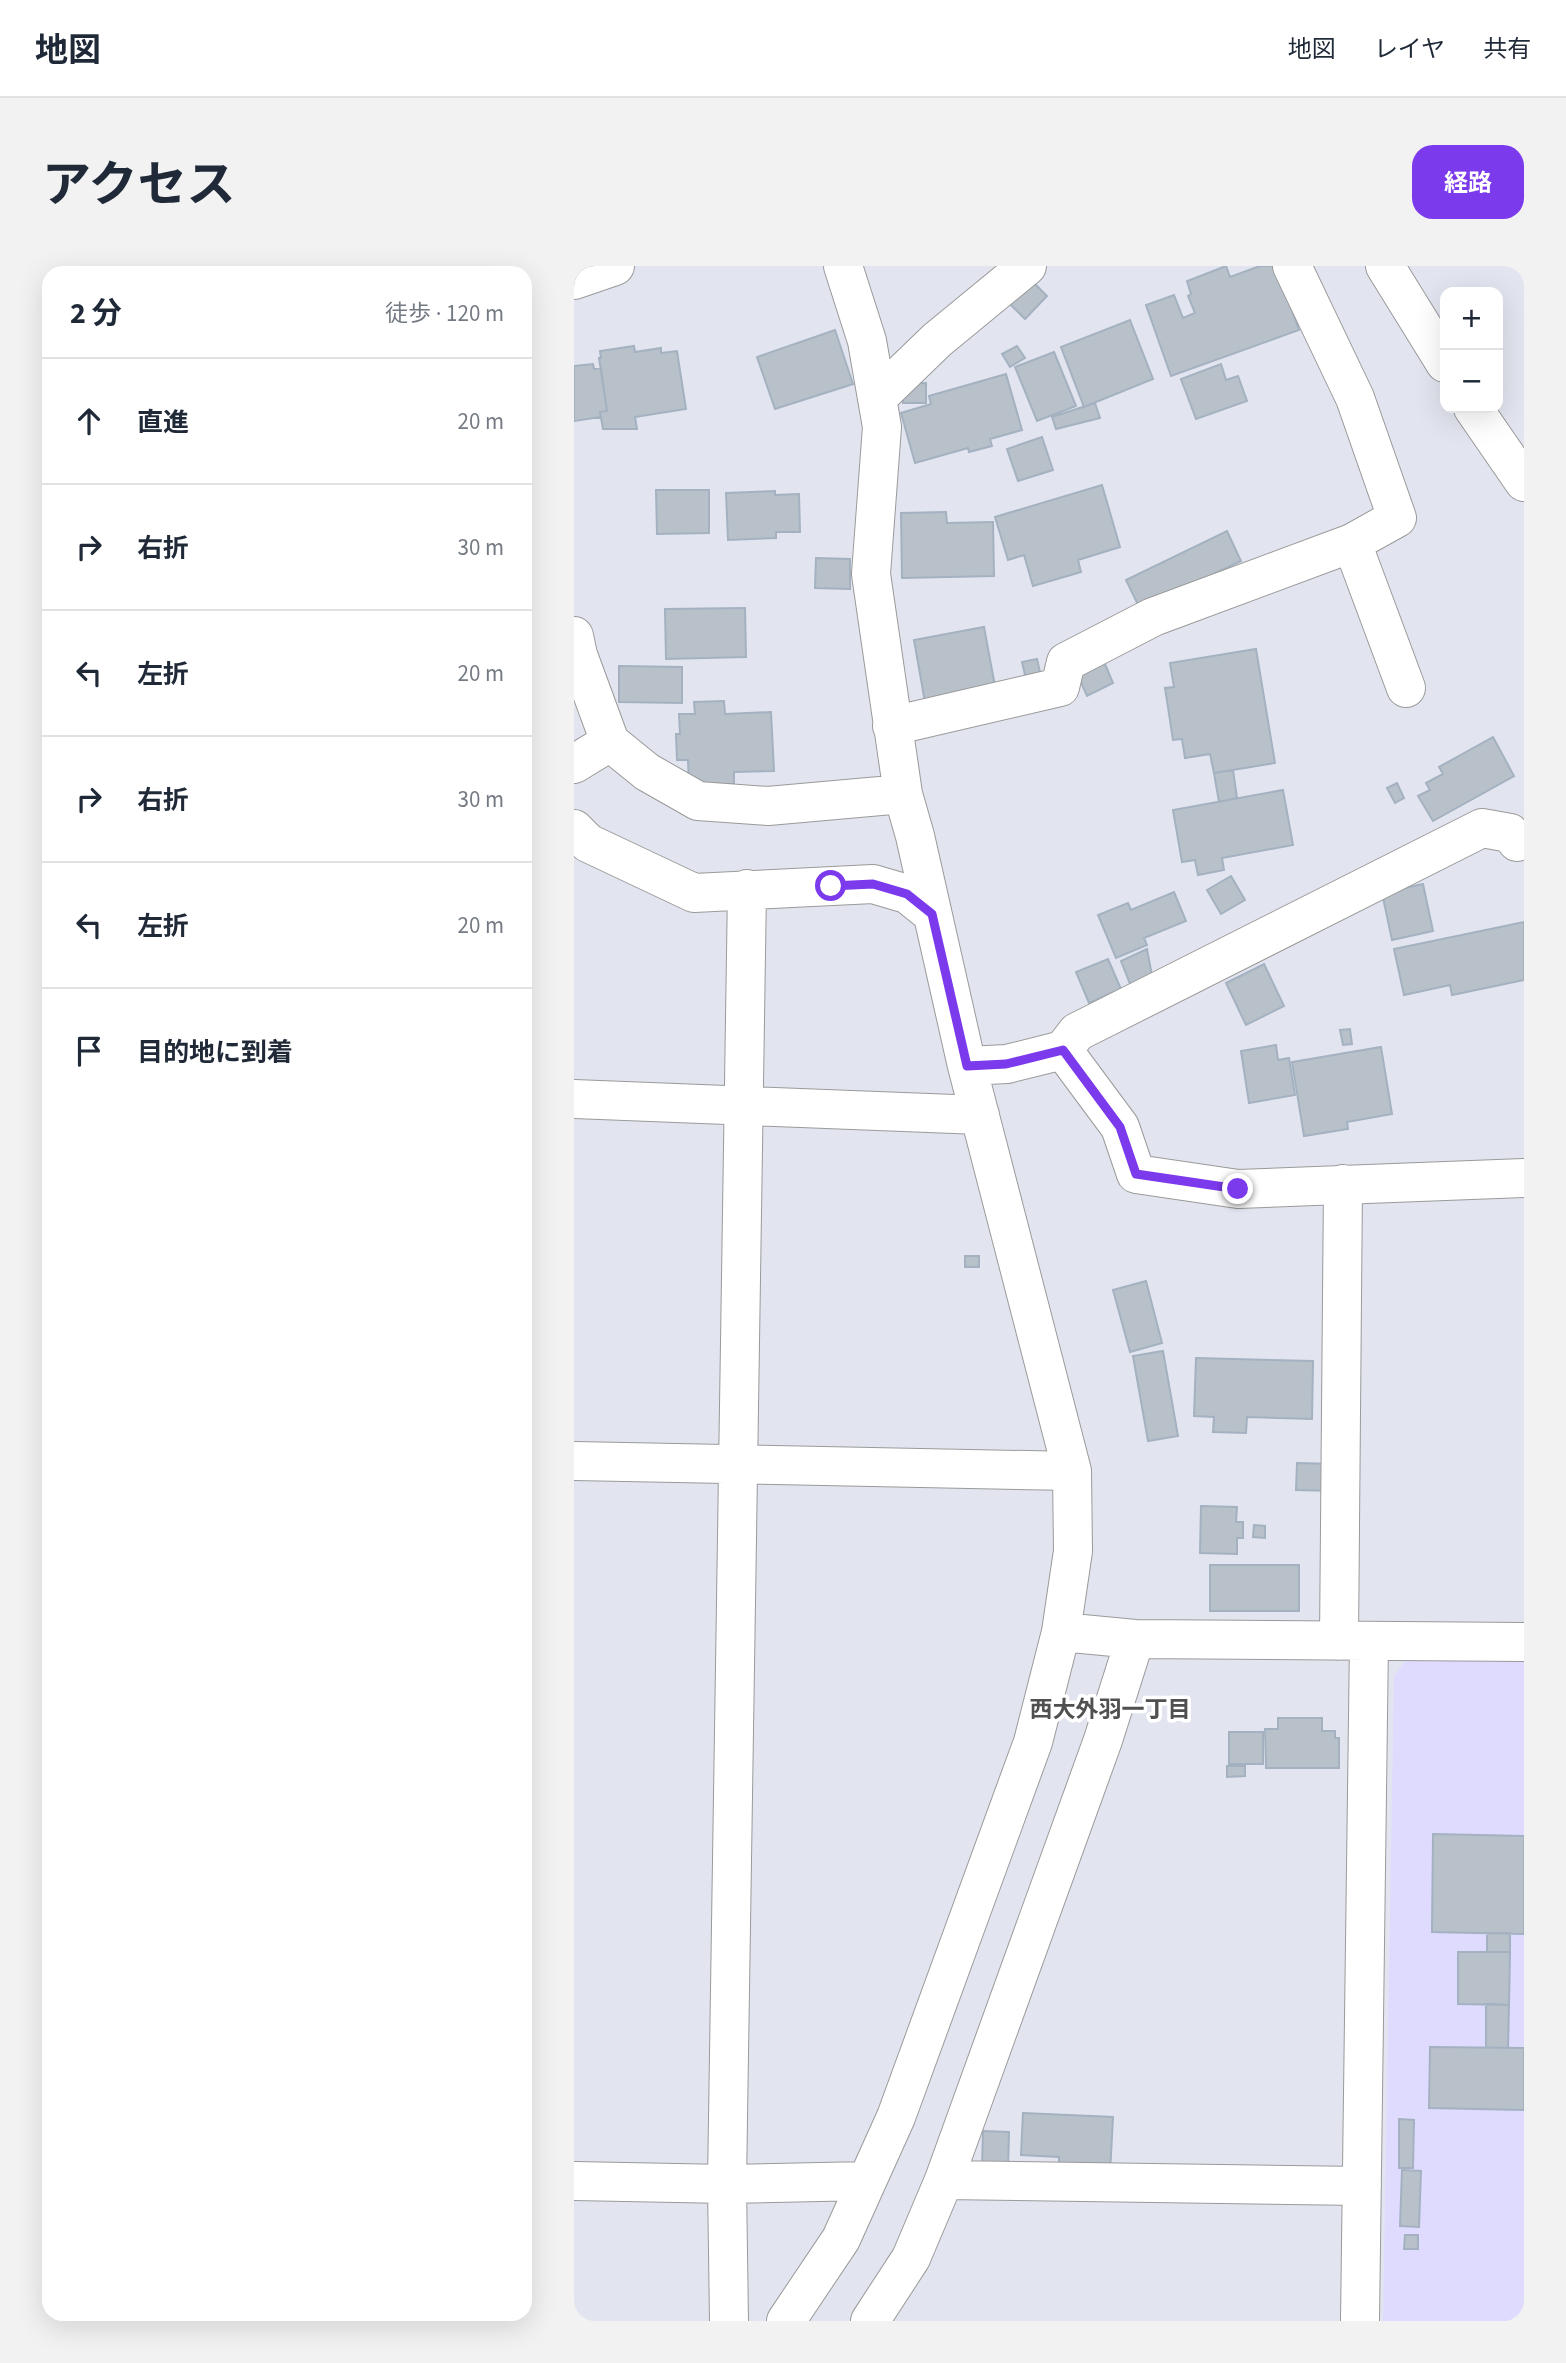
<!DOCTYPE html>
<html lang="ja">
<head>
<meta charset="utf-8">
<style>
  :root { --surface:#fff; --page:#f2f2f3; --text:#1f2937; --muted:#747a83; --line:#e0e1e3; --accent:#7c3aed }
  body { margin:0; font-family:"Source Sans 3","Noto Sans JP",sans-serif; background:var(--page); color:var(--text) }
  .controls { position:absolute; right:21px; top:21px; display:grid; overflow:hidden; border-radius:14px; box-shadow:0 7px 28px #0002 }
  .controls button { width:63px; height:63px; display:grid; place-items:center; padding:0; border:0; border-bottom:2px solid var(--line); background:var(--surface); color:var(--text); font:35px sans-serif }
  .stop { position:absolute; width:21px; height:21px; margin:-16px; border:5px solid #7c3aed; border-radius:50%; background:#fff }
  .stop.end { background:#7c3aed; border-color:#fff; box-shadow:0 2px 7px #0008 }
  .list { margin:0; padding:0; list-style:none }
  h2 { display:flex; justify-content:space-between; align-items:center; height:91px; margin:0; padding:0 28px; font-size:30px }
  h2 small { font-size:23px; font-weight:400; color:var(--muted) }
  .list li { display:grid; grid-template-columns:46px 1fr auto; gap:21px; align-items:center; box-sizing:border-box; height:126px; padding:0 28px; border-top:2px solid var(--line) }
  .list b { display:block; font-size:26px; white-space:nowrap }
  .list em { font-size:23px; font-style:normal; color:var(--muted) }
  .icon { flex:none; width:38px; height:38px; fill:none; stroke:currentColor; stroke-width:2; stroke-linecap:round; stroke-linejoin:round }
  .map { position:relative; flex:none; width:950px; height:2055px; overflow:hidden; border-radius:21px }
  header { display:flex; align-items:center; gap:42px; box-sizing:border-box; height:98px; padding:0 35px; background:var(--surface); border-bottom:2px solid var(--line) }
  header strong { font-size:33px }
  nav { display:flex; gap:38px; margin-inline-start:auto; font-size:24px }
  .intro { display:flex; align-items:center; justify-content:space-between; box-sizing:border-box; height:168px; padding:0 42px }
  h1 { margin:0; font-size:49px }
  .button { padding:18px 32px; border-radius:21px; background:var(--accent); color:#fff; font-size:24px; font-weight:700 }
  main { display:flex; gap:42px; padding:0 42px }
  aside { flex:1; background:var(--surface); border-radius:21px; box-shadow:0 7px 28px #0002 }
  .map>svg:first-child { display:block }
  .education { fill:#dedbff }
  .building { fill:#b8c1ca; stroke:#a4b1c1; stroke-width:2 }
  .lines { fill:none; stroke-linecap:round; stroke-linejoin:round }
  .minor-casing { stroke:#9a9a9a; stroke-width:40 }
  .minor { stroke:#fff; stroke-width:38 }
  .route { stroke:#7c3aed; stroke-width:9 }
  .labels { text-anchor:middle; stroke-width:7; stroke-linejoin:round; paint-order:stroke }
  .neighbourhood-label { font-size:23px; font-weight:bold; fill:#505050; stroke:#fff }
</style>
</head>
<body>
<header>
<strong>地図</strong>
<nav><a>地図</a><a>レイヤ</a><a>共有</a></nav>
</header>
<div class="intro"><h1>アクセス</h1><a class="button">経路</a></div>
<main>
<aside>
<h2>2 分<small>徒歩 · 120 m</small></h2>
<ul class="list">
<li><svg class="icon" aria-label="ahead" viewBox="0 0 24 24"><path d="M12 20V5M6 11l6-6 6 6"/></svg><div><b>直進</b></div><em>20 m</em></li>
<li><svg class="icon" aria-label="right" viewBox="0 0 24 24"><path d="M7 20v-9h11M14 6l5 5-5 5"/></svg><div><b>右折</b></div><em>30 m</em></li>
<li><svg class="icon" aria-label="left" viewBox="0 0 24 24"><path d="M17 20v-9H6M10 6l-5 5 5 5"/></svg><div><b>左折</b></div><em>20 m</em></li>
<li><svg class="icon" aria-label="right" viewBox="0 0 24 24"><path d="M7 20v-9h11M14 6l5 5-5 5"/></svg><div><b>右折</b></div><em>30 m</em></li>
<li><svg class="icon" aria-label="left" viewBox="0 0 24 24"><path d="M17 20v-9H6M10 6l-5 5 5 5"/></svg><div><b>左折</b></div><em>20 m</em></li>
<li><svg class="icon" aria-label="arrive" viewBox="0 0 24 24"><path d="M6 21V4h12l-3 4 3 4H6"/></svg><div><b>目的地に到着</b></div></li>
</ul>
</aside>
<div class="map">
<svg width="950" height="2055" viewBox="0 0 950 2055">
  <rect width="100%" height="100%" fill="#e2e5ef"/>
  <path class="education" d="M834,1392L950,1394V2055H809L820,1410Z"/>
  <path class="building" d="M652,0L656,11L686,0H702L725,64L597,110L572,39L600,29L609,52L621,47L614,30L617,28L613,15Z
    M453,10L473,30L451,53L431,33Z
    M556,54L579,113L510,141L487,81Z
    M261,64L279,118L201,143L183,91Z
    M60,80L61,86L87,82V87L103,85L112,143L61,151L63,163H29L26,146L33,145L25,92H27L26,85Z
    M443,80L451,92L436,101L428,88Z
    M480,86L502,140L463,155L441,101Z
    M19,98L20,103L27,102L33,145L26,146L27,151L0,155V100Z
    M647,98L652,114L664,110L673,135L622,153L607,113Z
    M432,108L448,164L416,173L418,180L395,186L394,182L341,197L327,147L357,138L355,130Z
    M352,117V137H329L328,118Z
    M521,137L526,152L482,163L478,151Z
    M468,171L479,204L444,215L433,183Z
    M528,219L546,281L504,294L507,306L459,320L450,289L434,294L421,251Z
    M82,224H135V267L83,268Z
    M201,225V229L225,228L226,266H202V272L154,274L152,227Z
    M372,246L373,257L419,256L420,310L328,312L327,247Z
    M653,265L667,295L566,343L552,314Z
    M242,292L276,293V323L241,322Z
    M171,342L172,391L92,393L91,343Z
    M410,361L421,420L352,442L340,374Z
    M682,383L701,497L640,507L636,488L611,492L608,473L599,474L591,422L600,421L596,397Z
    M528,391L539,417L513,430L501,402Z
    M463,393L469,419L454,422L448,396Z
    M45,400L108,401V437L45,436Z
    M150,435L151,448L197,446L200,505L160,506V518L115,520L114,494H103L102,468H106L105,448H121L120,436Z
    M919,471L940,510L859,555L844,530L856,524L852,517L869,508L865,501Z
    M659,504L663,532L645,536L640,507Z
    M823,517L830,532L821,537L813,522Z
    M709,524L719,579L648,592L650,604L624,609L621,594L608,596L599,544Z
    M657,610L671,634L647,648L633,624Z
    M849,618L859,665L818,674L808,627Z
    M600,626L612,655L570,672L573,679L542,692L524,649L554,637L557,644Z
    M950,656V714L878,729L876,719L830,729L820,683Z
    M573,683L579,715L558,723L547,695Z
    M534,693L547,723L515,737L502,706Z
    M690,698L710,740L672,759L652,717Z
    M776,763L778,778L769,779L766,764Z
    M702,779L704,794L715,792L721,829L675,837L667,785Z
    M807,781L818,848L773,856L774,863L730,870L718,796Z
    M391,990H405V1001H391Z
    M572,1015L588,1077L556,1086L539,1024Z
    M589,1085L604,1170L574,1175L559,1090Z
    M622,1092L739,1095L738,1153L673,1151L672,1167L639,1166L640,1151L620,1150Z
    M723,1197L761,1198L760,1225L722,1224Z
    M627,1240L663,1241L662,1256H669V1272H663V1288L626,1287Z
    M680,1259L691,1260V1272L679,1271Z
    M636,1299H725V1345H636Z
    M704,1452H748V1465H761V1472H765V1502H692L691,1463H704Z
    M655,1466H689V1498H655Z
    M653,1500H671V1510L653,1511Z
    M859,1568L950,1570V1668L858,1666Z
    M913,1667H936V1686H913Z
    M884,1686H936L935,1739L884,1738Z
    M912,1738L935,1739L934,1782H912Z
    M856,1781L950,1782V1844L855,1842Z
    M449,1847L539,1851L536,1908L485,1905V1891L447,1889Z
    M825,1853L840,1854L839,1902H825Z
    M409,1865L435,1866L434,1905L408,1903Z
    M828,1904L847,1905L845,1961L826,1960Z
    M831,1969H844V1983H830Z"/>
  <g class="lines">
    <defs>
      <path id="minor" d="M718,0L781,132L823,252L778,277
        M811,0L871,97
        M0,14L41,0
        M303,132L363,74L453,0
        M899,142L950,216
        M0,370L4,389L36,476L73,506L124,535L194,540L329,528
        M318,460L486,421L492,396L579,351L778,277L832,422
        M0,498L36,476
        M0,563L14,577L120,627L299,618L333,628L358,648
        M943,576L936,567L908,562L503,766L489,784L546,861L562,908L664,923L950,912
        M393,800L433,798L489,784
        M0,833L406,849
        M0,1195L498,1205
        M487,1366L561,1373L950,1376
        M561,1373L529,1474L370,1914L788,1920
        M765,1375L769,918
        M0,1915L153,1918L173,623
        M155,2055L153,1918L293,1915
        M212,2055L267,1973L322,1851L459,1476L487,1366L499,1285L498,1205L393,800L341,570L329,528L297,308L308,161L293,75L269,0
        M296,2055L337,1992L370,1914
        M786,2055L795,1375"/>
    </defs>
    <use href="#minor" class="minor-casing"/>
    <use href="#minor" class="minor"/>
  </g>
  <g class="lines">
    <path class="route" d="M257,620L299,618L333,628L358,648L393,800L432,798L489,784L546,861L562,908L664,923"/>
  </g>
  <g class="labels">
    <g class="neighbourhood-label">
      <text x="536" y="1451">西大外羽一丁目</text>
    </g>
  </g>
</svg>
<div class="controls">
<button>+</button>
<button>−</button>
</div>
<div class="stop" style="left:257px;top:620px"></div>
<div class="stop end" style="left:664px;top:923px"></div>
</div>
</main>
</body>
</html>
